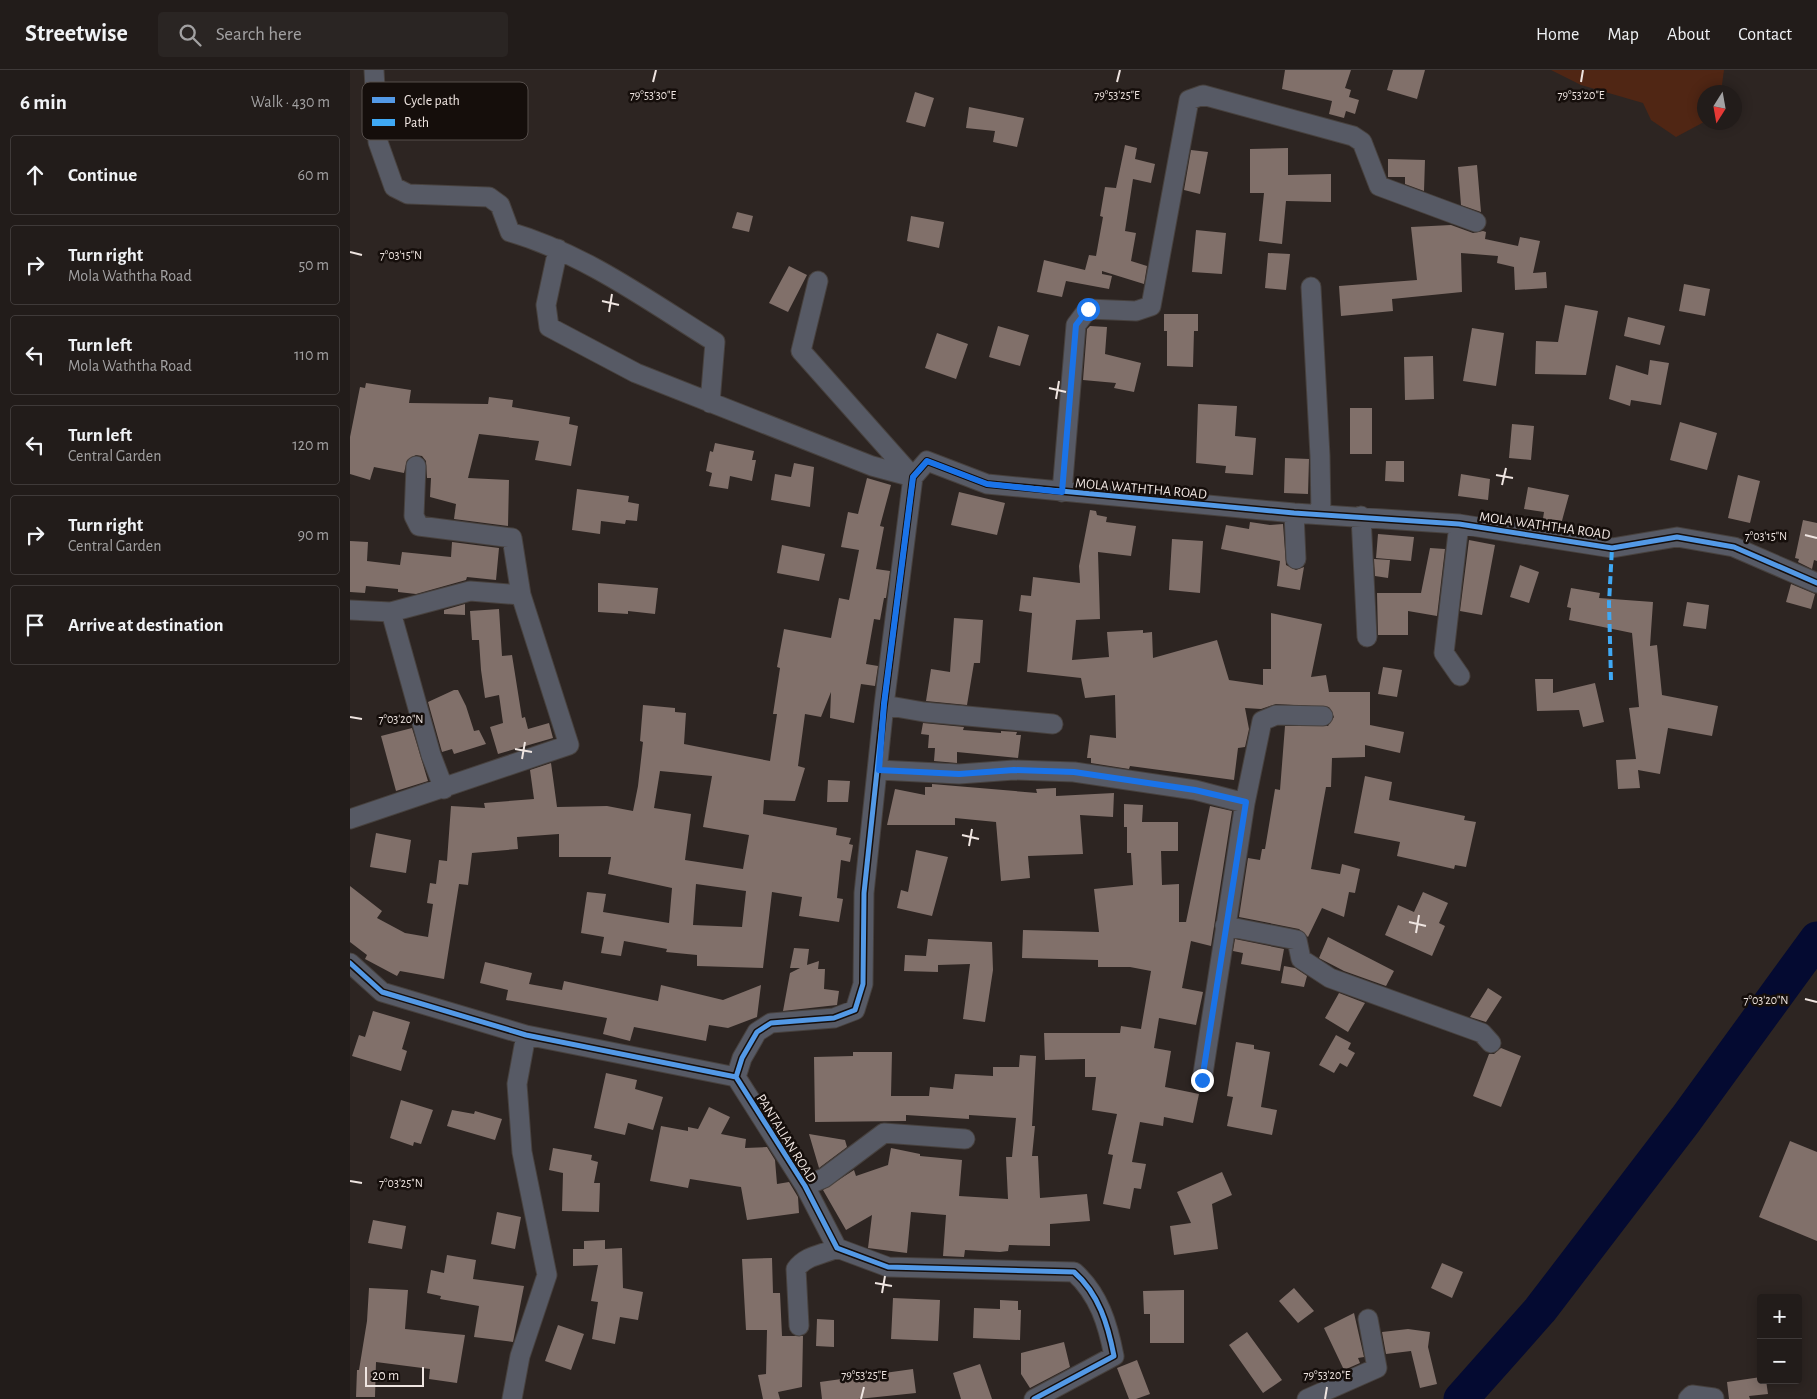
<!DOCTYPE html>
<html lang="en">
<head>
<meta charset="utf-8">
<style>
  :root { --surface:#221c1a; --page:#2a2523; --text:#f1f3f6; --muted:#a2a1a2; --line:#3f3a39 }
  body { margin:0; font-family:"Alegreya Sans",sans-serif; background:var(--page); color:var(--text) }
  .controls { position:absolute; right:15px; bottom:15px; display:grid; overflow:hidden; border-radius:5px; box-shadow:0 2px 12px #0003 }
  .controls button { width:45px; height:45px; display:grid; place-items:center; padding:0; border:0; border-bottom:1px solid var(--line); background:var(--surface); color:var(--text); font:25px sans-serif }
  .compass { position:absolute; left:1347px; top:15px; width:45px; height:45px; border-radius:50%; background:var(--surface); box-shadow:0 2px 12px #0003; rotate:191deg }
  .scale { position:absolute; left:15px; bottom:12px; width:59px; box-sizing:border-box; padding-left:5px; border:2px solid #efe5e1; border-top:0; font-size:14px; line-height:18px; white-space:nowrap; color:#efe5e1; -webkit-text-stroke:4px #150e0b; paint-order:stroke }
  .stop { position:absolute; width:15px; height:15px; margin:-11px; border:4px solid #1a73e8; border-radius:50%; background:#fff }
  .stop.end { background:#1a73e8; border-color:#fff; box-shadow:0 1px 5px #0008 }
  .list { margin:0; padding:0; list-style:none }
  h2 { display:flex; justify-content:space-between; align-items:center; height:65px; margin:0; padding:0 20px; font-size:21px }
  h2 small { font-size:16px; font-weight:400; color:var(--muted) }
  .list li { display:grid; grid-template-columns:32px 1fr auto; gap:15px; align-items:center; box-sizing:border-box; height:80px; margin:0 10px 10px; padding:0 10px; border:1px solid var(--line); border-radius:5px }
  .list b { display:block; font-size:19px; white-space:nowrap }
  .list p { margin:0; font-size:16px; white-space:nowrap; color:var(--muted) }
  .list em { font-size:16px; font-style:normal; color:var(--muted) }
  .icon { flex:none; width:28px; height:28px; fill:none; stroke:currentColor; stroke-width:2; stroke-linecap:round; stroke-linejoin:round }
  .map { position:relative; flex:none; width:1467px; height:1329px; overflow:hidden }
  header { display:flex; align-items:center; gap:30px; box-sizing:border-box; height:70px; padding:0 25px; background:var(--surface); border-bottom:1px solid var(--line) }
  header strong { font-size:24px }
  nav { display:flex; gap:28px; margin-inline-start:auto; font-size:18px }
  .search { width:350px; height:45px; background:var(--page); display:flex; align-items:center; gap:12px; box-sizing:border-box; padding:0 18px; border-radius:5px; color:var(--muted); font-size:19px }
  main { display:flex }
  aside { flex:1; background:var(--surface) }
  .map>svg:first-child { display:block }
  .green { fill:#502614 }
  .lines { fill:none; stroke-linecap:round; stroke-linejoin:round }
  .river { stroke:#040a31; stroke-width:35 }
  .building { fill:#81706a; fill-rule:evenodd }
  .minor-casing { stroke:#47413e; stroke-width:21 }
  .minor { stroke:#575a65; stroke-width:19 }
  .quiet { stroke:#3fa9f5; stroke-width:4; stroke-dasharray:8 4; stroke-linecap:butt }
  .cycleway-casing { stroke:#150e0b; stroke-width:8 }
  .cycleway { stroke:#5399e6; stroke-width:5 }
  .route { stroke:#1a73e8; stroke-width:6 }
  .ticks { fill:none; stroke:#efe5e1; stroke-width:2 }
  .labels { text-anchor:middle; stroke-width:5; stroke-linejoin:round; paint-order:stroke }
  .street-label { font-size:14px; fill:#efe5e1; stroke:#150e0b }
  .key { fill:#150e0b; stroke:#564e4b; stroke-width:1 }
  .key-label { font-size:14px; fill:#efe5e1 }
  .ticks-label { font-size:12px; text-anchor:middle; fill:#efe5e1; stroke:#150e0b; stroke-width:5; stroke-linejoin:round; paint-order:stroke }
</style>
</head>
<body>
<header>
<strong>Streetwise</strong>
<div class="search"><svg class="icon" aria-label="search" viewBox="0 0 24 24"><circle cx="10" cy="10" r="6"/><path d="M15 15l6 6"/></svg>Search here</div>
<nav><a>Home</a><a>Map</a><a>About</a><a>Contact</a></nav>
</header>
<main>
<aside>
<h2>6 min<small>Walk · 430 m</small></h2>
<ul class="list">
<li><svg class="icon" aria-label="ahead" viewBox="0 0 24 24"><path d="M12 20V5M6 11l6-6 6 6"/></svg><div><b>Continue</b></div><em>60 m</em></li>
<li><svg class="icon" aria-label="right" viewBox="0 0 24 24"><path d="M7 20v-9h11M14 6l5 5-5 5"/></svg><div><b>Turn right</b><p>Mola Waththa Road</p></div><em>50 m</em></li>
<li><svg class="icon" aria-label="left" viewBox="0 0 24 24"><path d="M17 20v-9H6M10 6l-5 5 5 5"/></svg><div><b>Turn left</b><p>Mola Waththa Road</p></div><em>110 m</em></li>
<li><svg class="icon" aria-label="left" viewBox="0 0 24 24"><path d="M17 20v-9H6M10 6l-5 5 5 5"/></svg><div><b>Turn left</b><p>Central Garden</p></div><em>120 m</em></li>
<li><svg class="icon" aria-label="right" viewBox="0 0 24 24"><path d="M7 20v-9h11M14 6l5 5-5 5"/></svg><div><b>Turn right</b><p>Central Garden</p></div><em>90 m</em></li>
<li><svg class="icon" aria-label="arrive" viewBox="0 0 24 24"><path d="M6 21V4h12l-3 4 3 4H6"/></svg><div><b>Arrive at destination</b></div></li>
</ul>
</aside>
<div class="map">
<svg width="1467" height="1329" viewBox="0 0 1467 1329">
  <rect width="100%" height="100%" fill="#2d2522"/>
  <path class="green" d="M1201,0H1374L1371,22H1354V52L1326,67L1301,50L1293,33L1231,15Z"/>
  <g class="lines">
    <path class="river" d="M1111,1329L1190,1240L1336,1049L1467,869"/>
  </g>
  <path class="building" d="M935,0H1001L995,18L1001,20L999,27L1009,30L1005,44L996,41L994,48L979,44L982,31L932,19Z
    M1043,0H1075L1067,29L1037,20Z
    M565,22L584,28L575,57L556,52Z
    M619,37L674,48L667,77L643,72L645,61L616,58Z
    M775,75L787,78L785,89L805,94L801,113L783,109L775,161L786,163L781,191L797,196L794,214L752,201V204L762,206L759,219L716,211L712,227L687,222L694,190L735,200L739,185L746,186L753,147L750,146L755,117L766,118Z
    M938,78V105L981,104V132L936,131L932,174L909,171L914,123H900V79Z
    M841,80L858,82L850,124L834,120Z
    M1038,89L1075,90L1074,121L1055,114V107H1038Z
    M1127,95L1131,142L1111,135L1108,97Z
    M387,142L403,146L399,162L382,158Z
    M561,146L594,152L589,178L557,171Z
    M1101,155L1123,163L1133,161L1136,162L1135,169L1168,176L1170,167L1190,171L1183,203L1196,202L1197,218L1165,220L1164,197L1147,193L1148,186L1111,183L1112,222L1042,229L1043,241L991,246L989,216L1067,210L1061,157Z
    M846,160L876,163L872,204L842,202Z
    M918,183L940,184L936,220L915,218Z
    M439,196L457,205L438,242L419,233Z
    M1334,214L1360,219L1355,246L1329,241Z
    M1215,235L1248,241L1236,305L1185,304L1186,271L1208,272Z
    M814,244H848V261H844L843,297L817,296V261H814Z
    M1278,247L1315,256L1310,275L1274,266Z
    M648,256L679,265L670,296L639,287Z
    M740,256L757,257L755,284L791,293L784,322L764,318L766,313L733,310L737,259Z
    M1122,258L1154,263L1146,316L1113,311Z
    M587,263L618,274L606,309L575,298Z
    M1083,286L1084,329L1055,330L1054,287Z
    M1300,290L1319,293L1311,335L1281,330L1280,336L1259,329L1266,295L1298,305Z
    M16,313L61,320L59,333L138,334L139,327L163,330L162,337L220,347L219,354L228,356L221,396L185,390L189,371L129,364L118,408L159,410L158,456L104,449L106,434L80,427L81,408H77L76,391L72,386L66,385L57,390L54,403L24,397L20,410L0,404V367L10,317L15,318Z
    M848,334L887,336L885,366L906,368L903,405L875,403L876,396L846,393Z
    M1000,338H1022V384H1000Z
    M1330,352L1367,363L1357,400L1320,390Z
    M1162,354L1184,356L1181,390L1159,388Z
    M365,373L404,381L402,390H406L402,411L380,406L378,419L359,416L362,403L356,401L360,381L363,382Z
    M935,388L959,389L958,424L934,423Z
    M1036,391H1054V412L1035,411Z
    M444,393L464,397L460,437L421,430L425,404L441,407Z
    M1111,404L1140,409L1138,430L1108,426Z
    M1388,405L1410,411L1400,453L1378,448Z
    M517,408L541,415L530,456L534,457L526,499L540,501L536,528H534L530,550L524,549L516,594L528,596L525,616L511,614L504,653L480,648L481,622L471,647L455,644L448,696L455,698L445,731L414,730L413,744L487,758L486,765L501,768L499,774L503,775L500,792L491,790L487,828L493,829L489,852L449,846L452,827L422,822L413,898L347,896V885L316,882L317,879L274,871L271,886L251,883L254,867L231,863L237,822L256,824L253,842L319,853L322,818L258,804L261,787H209V764L167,767L168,779L122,783L118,815L109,814L94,909L50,901L47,906L15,889L17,885L0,872V816L32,841L27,848L55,863L78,867L83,834L77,833L80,813L86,814L89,790L97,791L101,736L135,738L134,733L184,729L180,700L201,693L207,737L257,736L283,741L288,716L293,672L290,671L293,635L325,638V642L336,643L334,674L420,691L427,644H423L430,598L427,597L434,559L481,568L489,528L499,530L509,480L491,477L498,442L508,444ZM310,701L362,706L353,757L399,765L393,799L335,790L341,744L304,738ZM346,814L396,821L392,857L343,855Z
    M1178,417L1219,425L1210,458L1192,455L1194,442L1174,439Z
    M227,419L279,426L278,432L289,434L287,451L276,450L275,454L251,451L250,464L222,460Z
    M609,422L655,433L647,465L601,455Z
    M740,440L746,441L747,445L757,447L756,452L786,456L781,486L748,482L750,549L726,550L722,590L759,587L757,562L793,560V563L802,562L803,588L867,570L879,610L913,615V599H921V543L972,554L961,607L976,605L979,622H1020V655L1054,662L1050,683L1015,675V687L982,688L981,717H976L961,799L990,804L992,794L1010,799L1005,823L999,822L994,847L972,838L958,867L949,859L889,847L898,788L910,790L912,779H915L925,719L930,720L935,656H978L984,647L979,637L926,634L911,639L895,638L899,659L895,677L888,678L884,710L780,696L779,699L741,693V688H737L740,665L766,668L765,625L735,628L731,608L677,602L682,543L669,541L671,525L681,526L683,507L730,513L729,496Z
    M1453,450L1467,453V491L1464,490L1462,499L1448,492L1449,489L1445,488Z
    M900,452L920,455L933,454L936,495L946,500L954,497L950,520L927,516L930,491L871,479L876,455L899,459Z
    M1028,464L1064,467L1061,491L1026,488Z
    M822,469L853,471L850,523L819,520Z
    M1119,470L1145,475L1132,545L1110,541Z
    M0,471L18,472L17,491L50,495L52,482L101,487L102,472L149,478L146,510L117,507L116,510L66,524L48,522V519L16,516L15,523L0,522Z
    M432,475L475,484L469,511L427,503Z
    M1080,478L1095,479L1087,546L1058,541V565H1028L1027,523H1071Z
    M1024,489L1040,490L1038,508L1025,506Z
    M1170,495L1189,502L1179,533L1160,527Z
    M248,513L308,518L305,544L278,541V544L248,542Z
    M1441,514L1465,524L1461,539L1436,532Z
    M1221,518L1250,523L1249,528L1303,532L1300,576L1307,575L1312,625L1368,636L1362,666L1318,658L1310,704L1288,700L1290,718L1268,719L1266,690L1286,689L1279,638L1289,637L1282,563L1219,550L1221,538L1217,537Z
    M1337,532L1359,535L1356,559L1333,556Z
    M115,534V545L94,544V540Z
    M149,539L152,586L162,585L172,648L175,647L178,659L199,653L203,668L148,684L140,657L153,653L149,625L135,628L131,600L129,570H122L120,541Z
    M604,548L633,550L630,593H624L617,635L576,631L581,599L600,602Z
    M1033,597L1052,600L1047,627L1028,624Z
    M1185,609H1203V623L1245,613L1254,652L1233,657L1229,640L1187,641Z
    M104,620H108L116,636L124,661L129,660L136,674L104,684L102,679L92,682L78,632Z
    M573,653L614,657L613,660L651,663V661L667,662L666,665H671L668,688L607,682V693L584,691L585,678H578L579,665L571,664Z
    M62,658L78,711L46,721L31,666Z
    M1015,706L1042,712L1039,730L1115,746L1114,750L1126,752L1116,797L1105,795L1104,799L1047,786L1050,772L1004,763Z
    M478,710L500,711L498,732H477Z
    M582,714L687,723L686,719L706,718V726L764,723L763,747L730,745L733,784L678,786L680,808L651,811L646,752L605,748V755H537L545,719L575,725V717H582Z
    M774,734L793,735L792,752H828V781H811L812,815L829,814V852H836L860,736L882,741L861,876L841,871L832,918L853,922L846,955L809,948L804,978L821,981L815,1017L849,1024L843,1053L814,1047L813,1056L790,1052L782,1092L796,1094L791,1119L784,1118L780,1139L753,1134L763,1085L758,1084L767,1044L742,1040L746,1007H735V989L695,990L694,963H770L771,956L791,959L801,901L780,897H748V890L672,888L673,860L749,862L744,819L783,815L781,783H777V757H774Z
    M26,763L61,770L56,803L20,797Z
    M566,780L598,787L582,846L547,838L551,820L558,822Z
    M1073,822L1098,833L1089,853L1095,856L1082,886L1035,865L1048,835L1064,842Z
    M978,867L1044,901L1036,916L994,901L969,888Z
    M578,869L642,872L643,900L635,952L613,949L620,894L588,895V902L554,901L555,885L576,886Z
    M885,869L934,879L930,901L891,894L893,883L883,881Z
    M444,878L459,879L457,895L469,891L468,899H475L474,919L489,921L487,935L433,941L440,903L450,898H440Z
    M135,892L182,903L179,914L212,920L214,911L308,931L311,915L373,930L411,915L407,947L378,958L359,955L356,971L284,957L280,971L253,964L257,948L156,930L158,920L130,913Z
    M934,896L945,898L957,906L954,917L931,913Z
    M1138,918L1152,927L1136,952L1120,947Z
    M989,923L1015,933L998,962L975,948Z
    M23,941L60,952L52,979L57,981L51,1001L2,986L9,965L15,967Z
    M986,965L1001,973L998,979L1005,983L997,997L990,993L984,1003L969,995Z
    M886,972L904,975V979L920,982L911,1037L927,1040L922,1065L877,1056L883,1027L877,1026Z
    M1151,978L1171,986L1151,1037L1123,1026L1139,984H1144Z
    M503,982H542L541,1026H579L580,1017L603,1019L605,1004L643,1006V997H669L670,985L686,986L682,1056H685L682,1086H688L690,1128L737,1124L740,1151L700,1154V1176L659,1175L658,1181L650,1182L615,1180L614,1187L593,1186L596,1145L561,1142L557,1183L518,1178L522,1145L496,1160L473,1120L504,1100L506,1106L538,1095L541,1078L570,1084V1086L612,1090L609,1126L658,1129L656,1087H662L666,1048L619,1045V1049L556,1045V1051L465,1052L464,987L503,986Z
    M256,1003L287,1010L285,1019L313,1027L303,1060L278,1053L275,1065L244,1058Z
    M51,1030L83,1040L71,1074L64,1072L63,1076L40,1068Z
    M359,1037L380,1047L371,1064L396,1069L395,1078L417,1077L425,1090L427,1114L439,1112L448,1127L449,1143L397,1150L391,1117L340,1109L338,1118L300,1111L311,1056L338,1061V1057L348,1059Z
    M102,1040L124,1044L125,1041L152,1049L145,1070L97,1056Z
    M459,1064L495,1070L497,1077L469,1098Z
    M1440,1071L1467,1082V1171L1409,1147Z
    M203,1078L242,1085L241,1090L248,1092L244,1113H250L249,1142L212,1141L213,1103L199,1100Z
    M872,1102L882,1125L862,1134L868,1179L824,1185L820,1156L841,1153L827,1122Z
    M147,1142L171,1147L165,1179L141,1174Z
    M23,1150L56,1156L52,1179L18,1173Z
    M255,1170V1179L272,1178L273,1218L293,1222L288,1250L270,1247L265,1274L242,1269L248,1232L241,1231L248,1195L223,1196V1179H234V1171Z
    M97,1185L126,1190L123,1209L174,1216L163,1272L124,1267L129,1236L90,1229L91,1226L77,1223L81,1200L94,1203Z
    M422,1188L423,1223H430L432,1266H453L452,1317L428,1322L430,1329H413L408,1305L416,1304L417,1260H396L392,1189Z
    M1092,1193L1113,1202L1102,1228L1081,1218Z
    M19,1218L58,1220L55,1259L115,1265L107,1313L79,1309L80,1299L26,1292L25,1327H6L7,1300H9L17,1251Z
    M944,1218L964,1241L948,1253L929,1231Z
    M834,1220V1273H800V1244H794L793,1221Z
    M543,1228L590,1230L588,1271L541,1269Z
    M650,1230L668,1231V1240H671L670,1270L623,1268L624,1238L650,1239Z
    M1004,1243L1014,1287L1008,1288L1010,1293L994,1300L974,1258Z
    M467,1249L484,1250V1277L466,1276Z
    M208,1255L234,1264L221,1300L195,1291Z
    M1058,1259L1080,1262L1078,1277L1087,1314L1070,1318L1061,1281L1036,1284L1032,1262Z
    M897,1262L932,1310L913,1323L879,1275Z
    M714,1272L720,1297L680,1318L671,1304V1283Z
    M787,1290L800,1324L786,1329H779L767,1298Z
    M630,1294L642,1329H611L603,1303Z
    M563,1299L566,1323L508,1329H472L470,1312Z
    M1411,1307V1310H1416L1418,1324L1399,1326L1400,1329H1379L1377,1312Z"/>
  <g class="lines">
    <defs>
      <path id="minor" d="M24,0L28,72L44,117L58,124L139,127L150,135L160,162C235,184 299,231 365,272L360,333
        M208,179L196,235L199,257L286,303L522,396L563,407
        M468,211L451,281L563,407
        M961,217L970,386L971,444
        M712,422L726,255L738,239L786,241L801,236L839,30L853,25L1003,66L1012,72L1029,116L1126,152
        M944,443L946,489
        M1011,446L1017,567
        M1109,454L1094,583L1110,606
        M0,540L41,542L81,685L94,719
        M41,542L120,521L171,525
        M534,635L574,642L703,654
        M529,700L609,704L664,700L724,702L845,720L895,733L852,1010
        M895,733L912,651L926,645L973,646
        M0,749L219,675L171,525L162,468L69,456L64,446L66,396
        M875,856L947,870L951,889L980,908L1132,963L1141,973
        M0,893L32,922L176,965L386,1007L455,1116L487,1178L538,1197L724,1202C749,1224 758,1255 764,1286L684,1329
        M386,1007L392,988L407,962L421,953L484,948L505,940L513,914L514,823L534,635L563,407L577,391L637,414L944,443L1109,454L1262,478L1327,467L1384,477L1467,513
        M455,1116L474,1108L534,1063L615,1069
        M449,1256L446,1199C456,1185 472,1185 487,1178
        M162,1329L170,1286L197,1205L172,1082L167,1014L176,965
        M957,1329L1027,1298L1018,1249
        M1338,1329L1342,1325L1364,1328"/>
    </defs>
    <use href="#minor" class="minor-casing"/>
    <use href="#minor" class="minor"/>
    <path class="quiet" d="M1261,610L1259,533L1262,478"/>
    <defs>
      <path id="cycleway" d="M0,893L32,922L176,965L386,1007L455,1116L487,1178L538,1197L724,1202C749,1224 758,1255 764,1286L684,1329
        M386,1007L392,988L407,962L421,953L484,948L505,940L513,914L514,823L534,635L563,407L577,391L637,414L944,443L1109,454L1262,478L1327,467L1384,477L1467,513"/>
    </defs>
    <use href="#cycleway" class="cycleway-casing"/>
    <use href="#cycleway" class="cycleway"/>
  </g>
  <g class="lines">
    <path class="route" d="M738,239L726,255L712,422L637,414L577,391L563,407L534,634L529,700L609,704L664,700L724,702L845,720L896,732L852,1010"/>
  </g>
  <path class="ticks" d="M303,12L306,0M767,12L770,0M1231,12L1233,0M0,182L12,185M252,231L269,235M259,242L262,224M699,318L716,322M706,329L709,311M1146,405L1163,408M1152,415L1156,398M1455,465L1467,468M0,647L12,649M165,679L182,682M172,689L175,672M612,765L629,769M619,776L622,759M1059,852L1076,856M1066,863L1069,845M1455,929L1467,932M0,1111L12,1113M525,1213L542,1216M532,1223L535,1206M511,1329L514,1317M975,1329L977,1317"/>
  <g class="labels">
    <g class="street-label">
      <text transform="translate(791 418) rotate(5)" y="5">MOLA WATHTHA ROAD</text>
      <text transform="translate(1195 455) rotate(8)" y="5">MOLA WATHTHA ROAD</text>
      <text transform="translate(437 1068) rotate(58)" y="5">PANTALIAN ROAD</text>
    </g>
  </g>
  <rect x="12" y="12" width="166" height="58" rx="8" class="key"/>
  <rect x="22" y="27" width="23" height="6" fill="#5399e6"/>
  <rect x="22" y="49" width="23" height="7" fill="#3fa9f5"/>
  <g class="key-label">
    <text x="54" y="35">Cycle path</text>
    <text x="54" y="57">Path</text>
  </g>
  <g class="ticks-label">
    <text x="303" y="29">79°53'30"E</text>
    <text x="767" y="29">79°53'25"E</text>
    <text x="1231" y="29">79°53'20"E</text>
    <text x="51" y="189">7°03'15"N</text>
    <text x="1416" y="470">7°03'15"N</text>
    <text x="51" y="653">7°03'20"N</text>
    <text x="1416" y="934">7°03'20"N</text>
    <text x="51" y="1117">7°03'25"N</text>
    <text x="514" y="1309">79°53'25"E</text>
    <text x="977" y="1309">79°53'20"E</text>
  </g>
</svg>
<div class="controls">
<button>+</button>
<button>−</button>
</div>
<svg class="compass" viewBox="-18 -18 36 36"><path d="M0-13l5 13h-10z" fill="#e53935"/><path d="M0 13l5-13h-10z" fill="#a2a1a2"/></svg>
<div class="scale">20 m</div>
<div class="stop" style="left:738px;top:239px"></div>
<div class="stop end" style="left:852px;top:1010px"></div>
</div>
</main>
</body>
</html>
